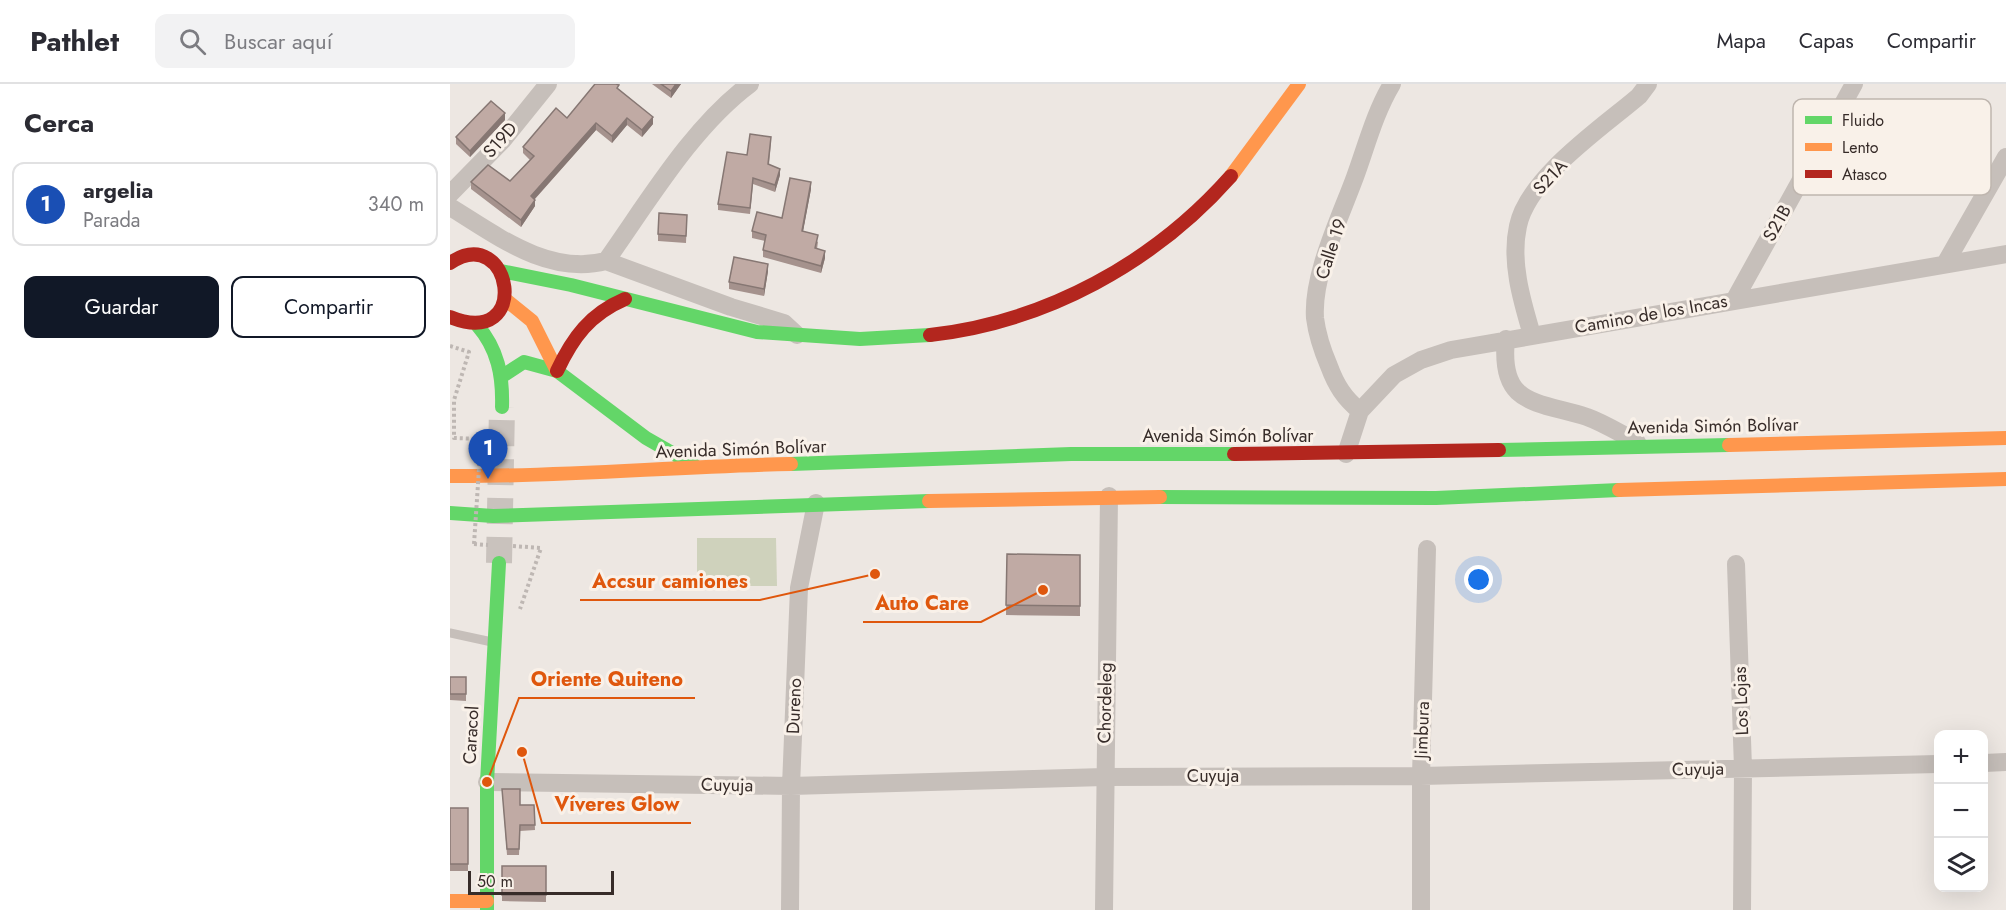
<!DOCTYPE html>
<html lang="es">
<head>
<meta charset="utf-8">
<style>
  :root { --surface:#fff; --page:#f2f2f3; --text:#2b2b33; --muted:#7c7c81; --line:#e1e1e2; --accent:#111827 }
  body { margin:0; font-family:Jost,sans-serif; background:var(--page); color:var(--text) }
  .controls { position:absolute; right:18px; bottom:18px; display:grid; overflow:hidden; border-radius:12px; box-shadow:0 6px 24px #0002 }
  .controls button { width:54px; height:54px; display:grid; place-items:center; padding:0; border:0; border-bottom:2px solid var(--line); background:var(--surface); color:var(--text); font:30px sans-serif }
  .scale { position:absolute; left:18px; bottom:15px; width:146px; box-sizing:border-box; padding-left:6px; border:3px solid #372c29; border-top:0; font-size:16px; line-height:21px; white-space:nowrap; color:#372c29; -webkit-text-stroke:4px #f9f1e9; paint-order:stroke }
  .you { position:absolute; left:1029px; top:496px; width:21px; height:21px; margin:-15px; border:4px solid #fff; border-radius:50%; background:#1a73e8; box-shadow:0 0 0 9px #1a73e833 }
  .badge { display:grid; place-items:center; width:39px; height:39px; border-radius:50%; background:var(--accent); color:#fff; font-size:20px; font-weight:700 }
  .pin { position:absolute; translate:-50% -50px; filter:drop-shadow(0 2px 3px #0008) }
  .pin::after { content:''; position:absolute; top:32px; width:21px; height:18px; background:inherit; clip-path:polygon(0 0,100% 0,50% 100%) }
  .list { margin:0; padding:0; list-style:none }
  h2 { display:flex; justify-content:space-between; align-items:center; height:78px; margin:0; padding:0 24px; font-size:26px }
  h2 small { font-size:20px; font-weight:400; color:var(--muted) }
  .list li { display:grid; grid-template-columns:39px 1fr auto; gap:18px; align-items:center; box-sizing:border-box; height:84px; margin:0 12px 12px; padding:0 12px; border:2px solid var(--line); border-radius:12px }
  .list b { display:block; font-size:22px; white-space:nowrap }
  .list p { margin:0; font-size:20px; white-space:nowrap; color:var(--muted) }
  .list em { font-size:20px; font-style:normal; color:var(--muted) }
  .actions { display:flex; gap:12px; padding:18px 24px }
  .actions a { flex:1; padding:14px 0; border:2px solid var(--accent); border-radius:12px; text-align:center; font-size:21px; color:var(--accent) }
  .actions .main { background:var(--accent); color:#fff }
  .icon { flex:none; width:33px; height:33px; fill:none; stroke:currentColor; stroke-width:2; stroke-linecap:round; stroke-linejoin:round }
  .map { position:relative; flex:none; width:1556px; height:826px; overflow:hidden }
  header { display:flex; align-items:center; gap:36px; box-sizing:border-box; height:84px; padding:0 30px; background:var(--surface); border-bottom:2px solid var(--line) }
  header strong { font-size:28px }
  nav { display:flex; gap:33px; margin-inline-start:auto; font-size:21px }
  .search { width:420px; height:54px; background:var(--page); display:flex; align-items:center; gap:15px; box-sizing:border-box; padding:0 21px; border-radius:12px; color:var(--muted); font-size:22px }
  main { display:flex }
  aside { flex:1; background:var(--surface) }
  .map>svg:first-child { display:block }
  .green { fill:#cfd2bc }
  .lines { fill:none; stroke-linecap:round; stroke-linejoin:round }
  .secondary-tunnel { stroke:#c9c2bd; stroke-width:26; stroke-dasharray:26 13; stroke-linecap:butt }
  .path { stroke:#beb7b3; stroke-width:4; stroke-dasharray:3 3; stroke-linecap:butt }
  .lane { stroke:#c6bfba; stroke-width:9 }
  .street { stroke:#c6bfba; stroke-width:18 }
  .fast { stroke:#63d668; stroke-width:14 }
  .slow { stroke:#ff974d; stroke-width:14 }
  .jam { stroke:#b3261e; stroke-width:14 }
  .path-bridge { stroke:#beb7b3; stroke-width:4; stroke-dasharray:3 3; stroke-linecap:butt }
  .wall { fill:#a5928d }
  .shaded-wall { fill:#867773 }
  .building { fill:#c0aaa4; stroke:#867773; stroke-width:1.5 }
  .labels { text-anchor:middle; stroke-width:6; stroke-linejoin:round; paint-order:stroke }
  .street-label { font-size:18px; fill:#372c29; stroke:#f9f1e9 }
  .key { fill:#f9f1e9; stroke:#bfb6af; stroke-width:1.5 }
  .key-label { font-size:16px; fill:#372c29 }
  .leader { fill:none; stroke:#df570d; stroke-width:2 }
  .callout-dot { fill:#df570d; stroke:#f9f1e9; stroke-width:2 }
  .callout-label { font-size:20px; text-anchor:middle; font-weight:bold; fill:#df570d; stroke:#f9f1e9; stroke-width:6; stroke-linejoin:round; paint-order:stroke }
</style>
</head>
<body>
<header>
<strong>Pathlet</strong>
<div class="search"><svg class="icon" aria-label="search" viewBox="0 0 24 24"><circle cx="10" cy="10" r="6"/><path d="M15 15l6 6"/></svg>Buscar aquí</div>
<nav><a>Mapa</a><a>Capas</a><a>Compartir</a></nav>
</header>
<main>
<aside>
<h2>Cerca<small></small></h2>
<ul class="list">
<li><span class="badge" style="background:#1a4fb4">1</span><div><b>argelia</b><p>Parada</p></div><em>340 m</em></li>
</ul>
<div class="actions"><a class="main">Guardar</a><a>Compartir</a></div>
</aside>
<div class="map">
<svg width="1556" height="826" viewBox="0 0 1556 826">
  <rect width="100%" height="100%" fill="#ede7e2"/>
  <path class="green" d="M247,454H326L327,502H247Z"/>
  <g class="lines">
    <path class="secondary-tunnel" d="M49,479L52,323"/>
    <path class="path" d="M0,262L19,268L4,316V354L31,355
      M24,460L38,461
      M63,462L91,464L70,525"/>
    <path class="lane" d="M0,549L42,558"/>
    <path class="street" d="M0,110L52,57L98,0
      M0,123C46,151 98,192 156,177C198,118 242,43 300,0
      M156,177L281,223L334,239L347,251
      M1495,180L1556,73
      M1285,215L1404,0
      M1082,251C1072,217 1060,178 1068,142C1078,93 1153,43 1189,12L1198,0
      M1056,255C1049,322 1086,317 1137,333C1154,339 1171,350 1187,358
      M910,327C894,314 886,301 879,282C873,268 867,250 865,234C862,191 890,134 905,93C916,63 925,28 942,0
      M896,370L910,327L944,291L971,276L1001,266L1556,170
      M1286,480L1293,684L1292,826
      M1534,679L1556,678
      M37,698L341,702L654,693L971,692L1488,680
      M340,826L341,702L349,504L366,419
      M654,826L659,412
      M971,826V692L977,465"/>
    <path class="fast" d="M51,187L121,201L307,248L410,255L480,251
      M27,241C48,265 53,292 52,323
      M54,291L74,278L107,287L196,354L245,382
      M1049,366L1279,361
      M341,380L621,370H784
      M710,413L986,414L1169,406
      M0,429L43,432L479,417
      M37,826V698L49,479"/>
    <path class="slow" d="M781,92L849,0
      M56,216L82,237L107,287
      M1279,361L1556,354
      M0,392C114,393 227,382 341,380
      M1169,406L1556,395
      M479,417L710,413
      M0,817H37"/>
    <path class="jam" d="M0,179C62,137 83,267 0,233
      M480,251C596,238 704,179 781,92
      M107,287C123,253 140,230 175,215
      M784,370L1049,366"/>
    <path class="path-bridge" d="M24,460L31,355"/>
  </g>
  <path class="wall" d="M202,0H231L221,14Z
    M169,5L203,40L192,53L177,41L162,59L146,46L85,115V122L71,143L21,105V98L60,97L80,76L73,69V63L117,34Z
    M55,36L20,73L6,60V53Z
    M321,59L319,81L330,91L325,108L303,100L300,130L268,126V120L297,71Z
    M361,105L353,147L368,158L367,165L375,174L371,189L313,173V166L315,157L302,154V147L332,134Z
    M237,131L236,159L208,157V150Z
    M318,187L314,212L279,205V198Z
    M557,470L630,471V532L556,531Z
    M0,593H16V617L0,616Z
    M52,705L70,721H84L85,746L70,747L69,771H57Z
    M0,724H18V787H0Z
    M52,782H96V818L52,817Z"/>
  <path class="shaded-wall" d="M226,0H231L221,14V7Z
    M55,29V36L20,73V67Z
    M203,33V40L192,53V46Z
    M177,34V41L162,59V52Z
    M146,39V46L81,119V112Z
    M330,85V91L325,108V101Z
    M361,98V105L352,153V147Z
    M85,116V122L71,143V136Z
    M375,167V174L371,189V182Z
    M318,180V187L314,212V205Z"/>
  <path class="building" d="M145,0H166L169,1L167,4L203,33L192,46L177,34L162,52L146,39L81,112L85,116L71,136L21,98L38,81L60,97L84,72L73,63L106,24L117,34Z
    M211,0H226L221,7Z
    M41,17L55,29L20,67L6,53Z
    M300,50L321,53L318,80L330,85L325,101L303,94L300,124L268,120L277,68L297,71Z
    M340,94L361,98L352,147L368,151L365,164L375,167L371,182L313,166L316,151L302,147L307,128L332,134Z
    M209,129L237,131L236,152L208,150Z
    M284,173L318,180L314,205L279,198Z
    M557,470L630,471V522L556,521Z
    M0,593H16V610H0Z
    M52,705H70V721H84L85,741H70L69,765H57Z
    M0,724H18V780H0Z
    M52,782H96V811H52Z"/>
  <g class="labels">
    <g class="street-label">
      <text transform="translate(50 56) rotate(-48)" y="6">S19D</text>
      <text transform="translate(1100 93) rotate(-47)" y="6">S21A</text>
      <text transform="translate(1327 139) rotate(-61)" y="6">S21B</text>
      <text transform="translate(881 165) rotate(-72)" y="6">Calle 19</text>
      <text transform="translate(1201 230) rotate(-10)" y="6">Camino de los Incas</text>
      <text transform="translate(1263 342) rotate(-1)" y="6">Avenida Simón Bolívar</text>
      <text x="778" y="358">Avenida Simón Bolívar</text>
      <text transform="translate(291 365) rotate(-2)" y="6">Avenida Simón Bolívar</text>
      <text transform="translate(1291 617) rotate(-92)" y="6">Los Lojas</text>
      <text transform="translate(655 619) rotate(-89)" y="6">Chordeleg</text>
      <text transform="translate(344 622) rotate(-88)" y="6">Dureno</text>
      <text transform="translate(972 646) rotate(-88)" y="6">Jimbura</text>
      <text transform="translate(21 651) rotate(-87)" y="6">Caracol</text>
      <text transform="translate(1248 685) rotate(-1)" y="6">Cuyuja</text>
      <text x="763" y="698">Cuyuja</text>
      <text transform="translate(277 701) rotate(1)" y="6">Cuyuja</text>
    </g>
  </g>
  <rect x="1343" y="15" width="198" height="96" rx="9" class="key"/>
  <rect x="1355" y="32" width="27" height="8" fill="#63d668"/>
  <rect x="1355" y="59" width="27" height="8" fill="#ff974d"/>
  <rect x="1355" y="86" width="27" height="8" fill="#b3261e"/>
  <g class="key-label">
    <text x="1392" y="42">Fluido</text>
    <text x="1392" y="69">Lento</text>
    <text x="1392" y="96">Atasco</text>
  </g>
  <path class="leader" d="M425 490L310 516H130M593 506L531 538H413M37 698L69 614H245M72 668L92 739H241"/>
  <g class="callout-dot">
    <circle cx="425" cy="490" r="6"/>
    <circle cx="593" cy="506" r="6"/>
    <circle cx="37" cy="698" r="6"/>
    <circle cx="72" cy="668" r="6"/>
  </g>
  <g class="callout-label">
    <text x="220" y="504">Accsur camiones</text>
    <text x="472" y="526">Auto Care</text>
    <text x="157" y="602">Oriente Quiteno</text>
    <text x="167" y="727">Víveres Glow</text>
  </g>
</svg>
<div class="controls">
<button>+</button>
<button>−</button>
<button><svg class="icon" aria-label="layers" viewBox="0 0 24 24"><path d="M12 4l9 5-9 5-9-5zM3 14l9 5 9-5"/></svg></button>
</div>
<div class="scale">50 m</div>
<div class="you"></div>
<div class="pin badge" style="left:38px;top:395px;background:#1a4fb4">1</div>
</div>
</main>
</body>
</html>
